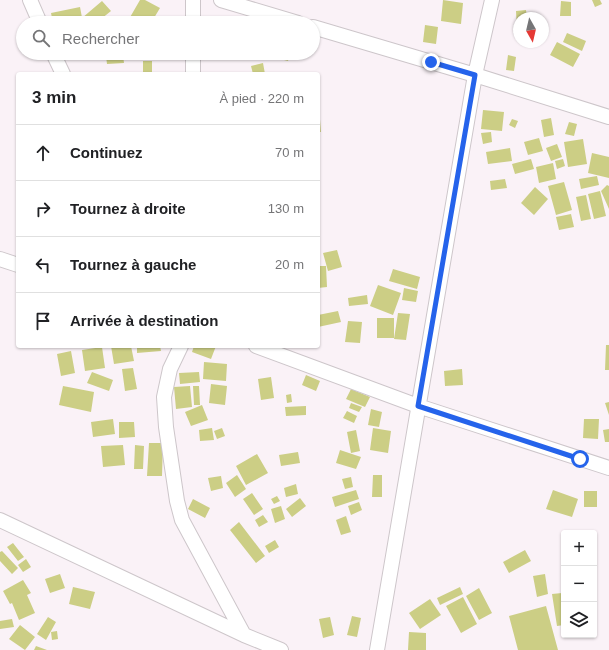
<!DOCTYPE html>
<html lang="fr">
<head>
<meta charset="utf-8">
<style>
  :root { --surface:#fff; --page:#f6f6f6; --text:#202124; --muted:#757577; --line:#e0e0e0 }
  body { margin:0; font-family:Arial,sans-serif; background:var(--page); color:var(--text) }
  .controls { position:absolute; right:12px; bottom:12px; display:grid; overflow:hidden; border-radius:4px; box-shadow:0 1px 3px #0004 }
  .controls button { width:36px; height:36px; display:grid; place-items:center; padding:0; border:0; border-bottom:1px solid var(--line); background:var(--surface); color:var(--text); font:20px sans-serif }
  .compass { position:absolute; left:513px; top:12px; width:36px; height:36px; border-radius:50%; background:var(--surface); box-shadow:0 1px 3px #0004; rotate:172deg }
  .stop { position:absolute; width:12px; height:12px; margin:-9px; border:3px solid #2563eb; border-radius:50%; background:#fff }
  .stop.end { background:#2563eb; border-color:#fff; box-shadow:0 1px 4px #0008 }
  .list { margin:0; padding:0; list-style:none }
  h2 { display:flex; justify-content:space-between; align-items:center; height:52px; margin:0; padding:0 16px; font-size:17px }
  h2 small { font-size:13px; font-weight:400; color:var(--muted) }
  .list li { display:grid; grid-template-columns:26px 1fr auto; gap:12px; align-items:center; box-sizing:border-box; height:56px; padding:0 16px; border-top:1px solid var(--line) }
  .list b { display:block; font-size:15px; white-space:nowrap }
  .list em { font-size:13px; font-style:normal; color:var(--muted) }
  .icon { flex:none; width:22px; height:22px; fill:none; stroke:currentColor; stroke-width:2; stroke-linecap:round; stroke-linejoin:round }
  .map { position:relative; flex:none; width:609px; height:650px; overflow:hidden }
  .search { position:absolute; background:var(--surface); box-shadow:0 1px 3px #0004; left:16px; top:16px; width:304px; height:44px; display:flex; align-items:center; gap:10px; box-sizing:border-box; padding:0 14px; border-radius:22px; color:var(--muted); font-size:15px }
  .panel { position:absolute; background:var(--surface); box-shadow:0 1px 3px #0004; left:16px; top:72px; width:304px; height:276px; border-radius:4px }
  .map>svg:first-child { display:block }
  .building { fill:#ccce85 }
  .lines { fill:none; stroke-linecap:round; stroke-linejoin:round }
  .street-casing { stroke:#cdc6ca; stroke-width:16 }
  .street { stroke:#fff; stroke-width:14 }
  .route { stroke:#2563eb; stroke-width:5 }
</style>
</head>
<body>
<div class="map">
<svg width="609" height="650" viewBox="0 0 609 650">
  <rect width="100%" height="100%" fill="#faf2f7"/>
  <path class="building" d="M140,0H145L160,8L151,23H137L129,19Z
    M443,0L463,3L461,24L441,21Z
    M592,0H600L602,4L595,7Z
    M102,1L111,11L96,23H86L82,18Z
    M561,1L571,2V16H560Z
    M80,7L83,23H53L51,13Z
    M526,10L527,18H519V30H517L516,11Z
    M114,16L130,23H111Z
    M425,25L438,27L436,44L423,42Z
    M567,33L586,41L582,51L563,42Z
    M557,42L580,54L573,67L550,55Z
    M141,53H151V56L141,57Z
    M218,53H234V55H218Z
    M248,53H272V59L249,60Z
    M277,53H290L288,61L276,58Z
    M123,55L124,63L107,64L106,56Z
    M508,55L516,57L514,71L506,70Z
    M143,61H152V74H143Z
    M263,63L265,74H253L251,66Z
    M318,101H320L319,107L321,132H318Z
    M483,110L504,112L502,131L481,129Z
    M551,118L554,135L544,137L541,120Z
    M512,119L518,121L515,128L509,125Z
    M569,122L577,124L574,136L565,134Z
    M491,132L492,142L483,144L481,133Z
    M539,138L543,151L528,155L524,142Z
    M583,139L587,164L568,167L564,142Z
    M557,144L562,157L551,161L546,148Z
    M510,148L512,161L488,164L486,152Z
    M592,153L609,157V178L588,173Z
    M531,159L534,169L515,174L512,164Z
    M563,159L565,166L557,169L555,161Z
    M553,163L556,179L539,183L536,167Z
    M597,176L599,185L581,189L579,179Z
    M505,179L507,188L491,190L490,181Z
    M564,182L572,210L556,215L548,186Z
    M607,185L609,186V209L601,191Z
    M535,187L548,199L534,215L521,203Z
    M600,191L606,216L594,219L588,194Z
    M586,195L591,219L581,221L576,197Z
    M571,214L574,227L559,230L556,217Z
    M337,250L342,267L328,271L323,253Z
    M318,266H326L327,287L318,288Z
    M393,269L420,277L417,289L389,281Z
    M378,285L401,293L393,315L370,306Z
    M404,288L418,291L416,302L402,300Z
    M367,295L368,304L349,306L348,298Z
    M338,311L341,322L318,327V315Z
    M398,313L410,314L406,340L394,339Z
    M377,318H394V338H377Z
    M348,321L362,322L360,343L345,342Z
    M606,345H609V370H605Z
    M111,346H131L134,361L114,364Z
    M137,346H160L161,351L137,353Z
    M194,346H216L211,359L192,352Z
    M102,347L105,368L85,371L82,350Z
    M71,351L75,373L61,376L57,354Z
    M204,362L227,364L226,381L203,379Z
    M133,368L137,389L125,391L122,369Z
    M462,369L463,385L445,386L444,371Z
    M92,372L113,380L109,391L87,383Z
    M199,372L200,382L180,384L179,373Z
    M306,375L320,381L316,391L302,385Z
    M271,377L274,398L261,400L258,379Z
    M211,384L227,386L225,405L209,403Z
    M63,386L94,392L91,412L59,405Z
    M190,386L192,407L176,409L174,387Z
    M193,386H199L200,405H194Z
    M351,389L370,397L365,407L346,399Z
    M291,394L292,402L287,403L286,395Z
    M609,402V415L605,403Z
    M351,403L362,407L359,412L349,408Z
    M202,405L208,420L191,426L185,412Z
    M306,406V415L286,416L285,407Z
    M371,409L382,412L379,427L368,425Z
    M347,411L357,416L354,423L343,418Z
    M113,419L115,434L93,437L91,422Z
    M584,419H599L598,439L583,438Z
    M119,422H134L135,437L119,438Z
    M212,428L214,440L200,441L199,430Z
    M222,428L225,436L217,439L214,431Z
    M373,428L391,431L388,453L370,450Z
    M609,429V442H605L603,430Z
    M356,430L360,451L351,453L347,432Z
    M149,443H163L162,476H147Z
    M123,445L125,465L103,467L101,446Z
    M135,445L144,446L143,469H134Z
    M340,450L361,457L356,469L336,463Z
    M298,452L300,463L281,466L279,455Z
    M257,454L268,473L246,485L236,466Z
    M237,475L246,489L235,497L226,483Z
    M373,475H382V497H372Z
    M221,476L223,488L211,491L208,478Z
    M351,477L353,487L345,489L342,479Z
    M296,484L298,494L286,497L284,488Z
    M356,490L359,499L335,507L332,497Z
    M553,490L578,499L572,517L546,509Z
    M584,491H597V507H584Z
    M252,493L263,509L254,515L243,499Z
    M277,496L280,501L274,504L271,499Z
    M300,498L306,506L292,517L286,509Z
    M193,499L210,508L205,518L188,509Z
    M359,502L362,510L351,515L348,506Z
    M281,506L285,519L275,523L271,509Z
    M263,515L268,522L259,527L255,520Z
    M346,516L351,532L341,535L336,520Z
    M239,522L265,556L256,563L230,530Z
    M275,540L279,547L269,553L265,546Z
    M13,543L24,557L18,561L7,547Z
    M525,550L531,561L509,573L503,562Z
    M2,551L18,568L12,574L0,561V552Z
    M26,559L31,567L23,572L18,565Z
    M60,574L65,588L50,593L45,579Z
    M545,574L548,594L537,597L533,576Z
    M23,580L31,593L27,595L35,613L19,620L12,603L10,604L3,591Z
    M73,587L95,592L90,609L69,604Z
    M460,587L463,594L440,605L437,598Z
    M479,588L492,613L479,620L466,596Z
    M562,593L564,606V625L557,626L552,594Z
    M463,597L477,624L461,633L446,606Z
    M430,599L441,615L420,629L409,613Z
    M546,606L558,650H518L509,616Z
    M352,616L361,618L357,637L347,635Z
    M48,617L56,622L46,640L37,634Z
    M330,617L334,635L323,638L319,619Z
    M12,619L14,627L0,629V621Z
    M20,625L35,637L25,650L9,639Z
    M57,631L58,639L52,640L51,632Z
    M409,632L426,633V650H408Z
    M36,646L47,650H34Z"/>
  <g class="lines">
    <defs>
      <path id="street" d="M30,0L40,23
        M221,0L298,23
        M193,23V0
        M313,27L475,75L609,117
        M53,53L63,74
        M193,74V53
        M0,259L18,265
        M181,346L170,369L164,397L166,427L177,501L182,520L244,635
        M256,346L418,406L609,468
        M0,520L244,635L281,650
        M377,650L475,75L492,0"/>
    </defs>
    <use href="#street" class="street-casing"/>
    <use href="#street" class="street"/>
  </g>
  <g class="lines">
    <path class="route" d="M431,62L475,75L418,406L580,459"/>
  </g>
</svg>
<div class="controls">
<button>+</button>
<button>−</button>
<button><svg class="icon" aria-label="layers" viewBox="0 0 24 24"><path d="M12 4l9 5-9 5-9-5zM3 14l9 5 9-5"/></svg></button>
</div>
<svg class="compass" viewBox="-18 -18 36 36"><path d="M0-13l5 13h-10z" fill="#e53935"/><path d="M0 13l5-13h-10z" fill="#757577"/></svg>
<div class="stop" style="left:580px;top:459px"></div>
<div class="stop end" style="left:431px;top:62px"></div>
<div class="search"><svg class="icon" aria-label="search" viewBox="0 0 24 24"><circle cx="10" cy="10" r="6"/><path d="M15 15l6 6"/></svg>Rechercher</div>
<section class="panel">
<h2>3 min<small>À pied · 220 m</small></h2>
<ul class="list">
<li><svg class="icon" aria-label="ahead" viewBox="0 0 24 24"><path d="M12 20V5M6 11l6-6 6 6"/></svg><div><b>Continuez</b></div><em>70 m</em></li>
<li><svg class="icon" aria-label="right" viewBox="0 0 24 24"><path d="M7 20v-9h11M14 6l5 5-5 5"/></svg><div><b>Tournez à droite</b></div><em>130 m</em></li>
<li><svg class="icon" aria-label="left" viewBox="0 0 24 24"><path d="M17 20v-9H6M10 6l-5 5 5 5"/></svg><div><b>Tournez à gauche</b></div><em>20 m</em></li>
<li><svg class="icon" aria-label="arrive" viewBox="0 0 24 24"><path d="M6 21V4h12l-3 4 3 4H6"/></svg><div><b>Arrivée à destination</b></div></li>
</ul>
</section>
</div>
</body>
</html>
